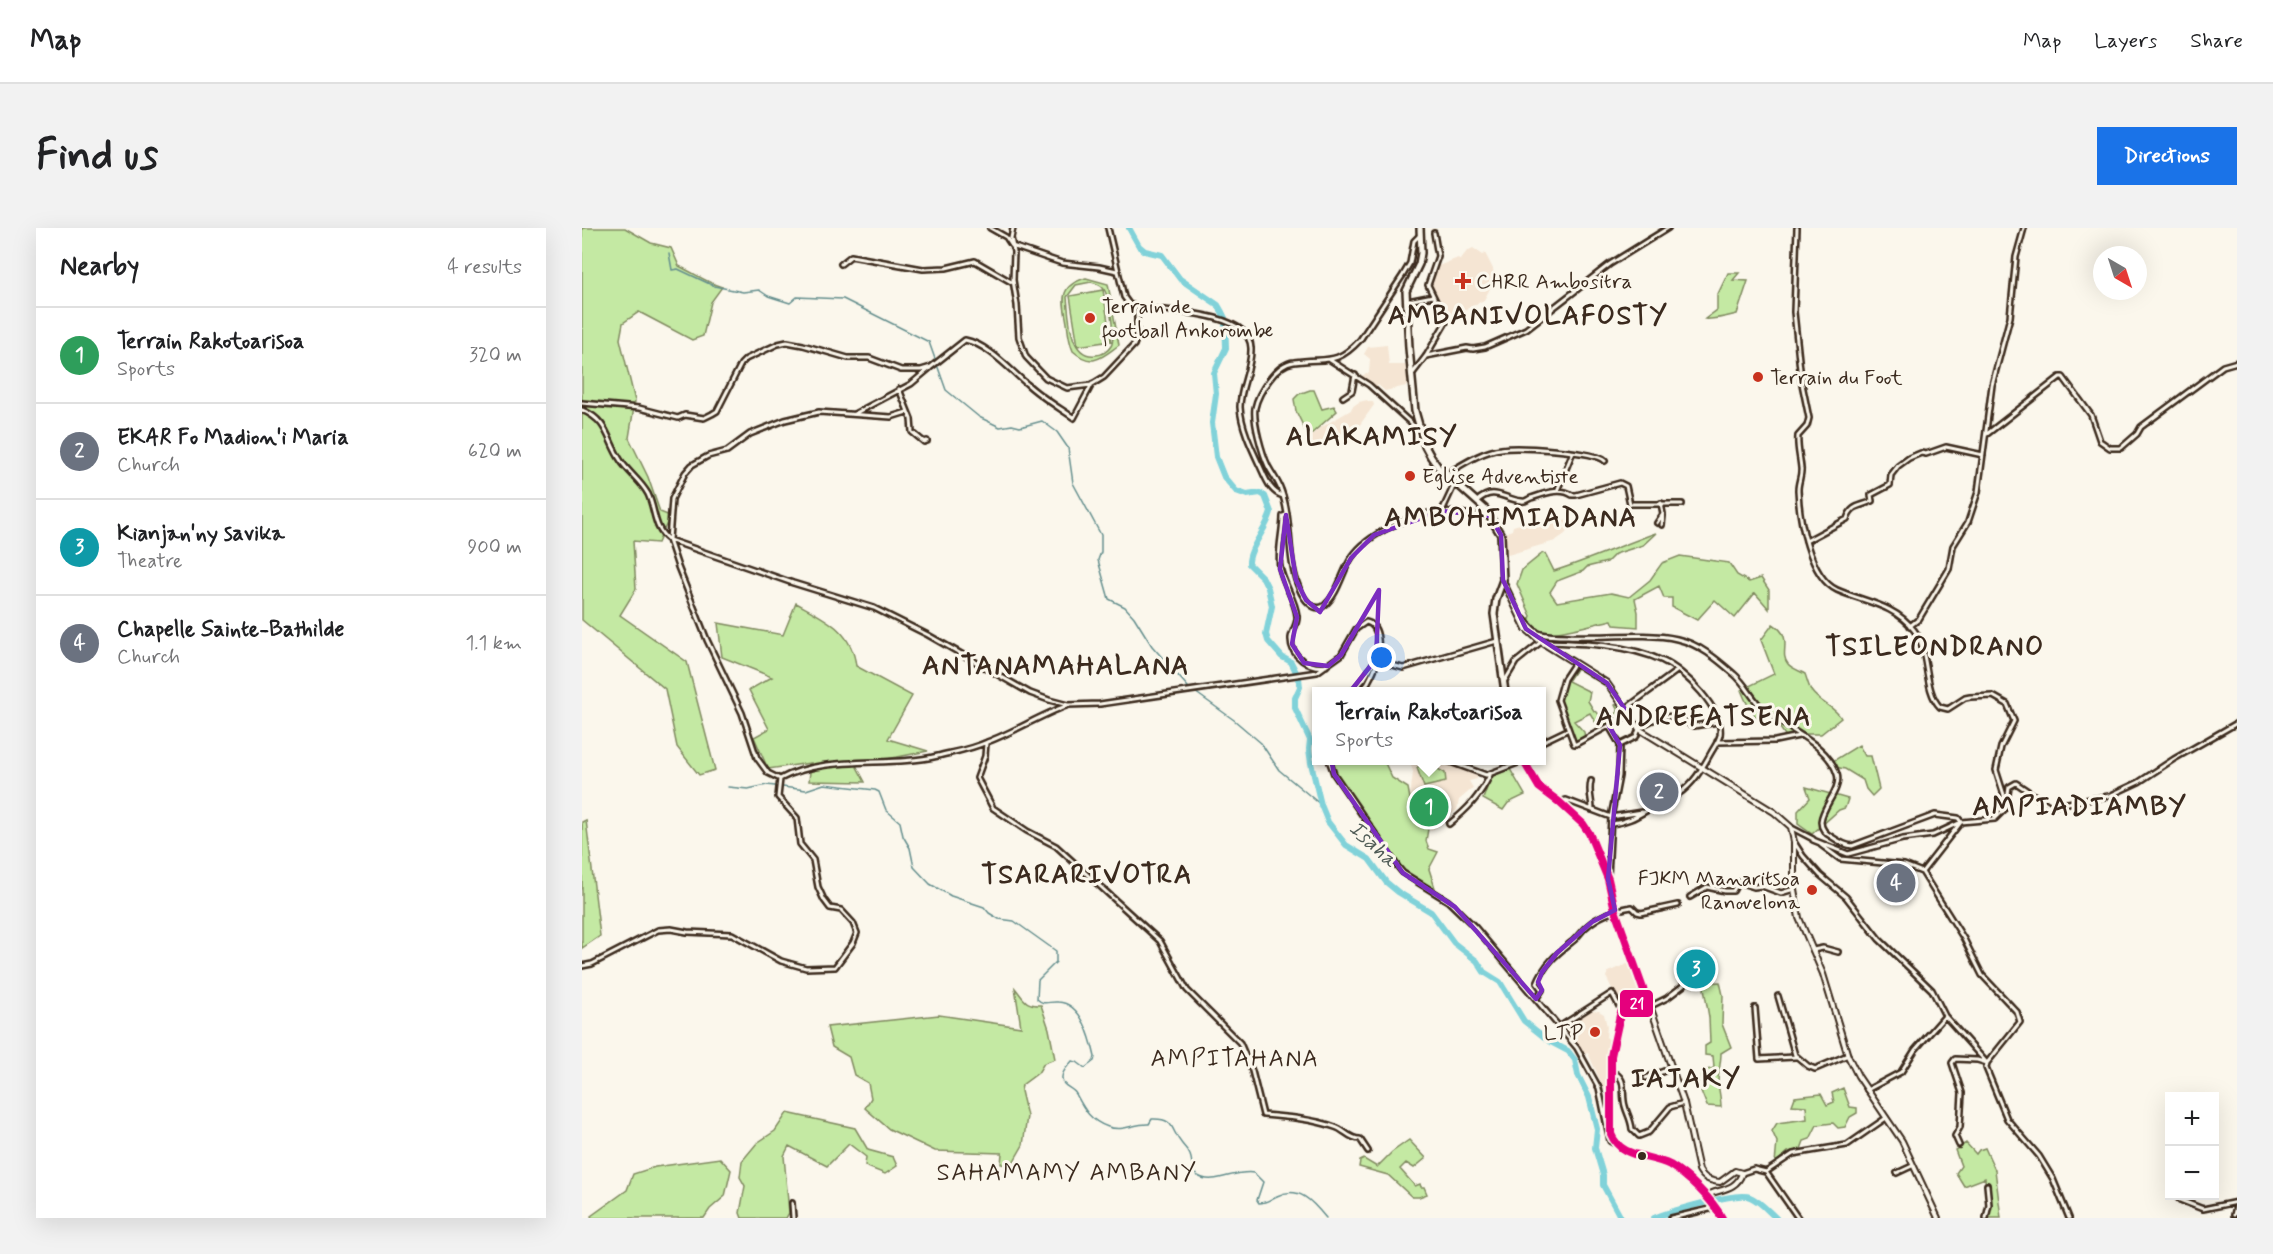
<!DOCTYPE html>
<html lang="en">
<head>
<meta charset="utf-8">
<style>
  :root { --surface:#fff; --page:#f2f2f2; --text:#202124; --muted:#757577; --line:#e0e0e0; --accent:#1a73e8 }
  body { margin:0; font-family:Mynerve,sans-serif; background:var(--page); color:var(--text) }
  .controls { position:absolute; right:18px; bottom:18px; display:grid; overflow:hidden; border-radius:0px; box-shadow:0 6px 24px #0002 }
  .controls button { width:54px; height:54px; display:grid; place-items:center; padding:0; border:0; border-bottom:2px solid var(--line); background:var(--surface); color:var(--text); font:30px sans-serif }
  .compass { position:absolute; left:1511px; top:18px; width:54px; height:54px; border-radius:50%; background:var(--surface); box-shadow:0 6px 24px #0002; rotate:141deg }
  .you { position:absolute; left:800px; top:430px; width:21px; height:21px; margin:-15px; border:4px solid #fff; border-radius:50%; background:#1a73e8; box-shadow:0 0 0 9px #1a73e833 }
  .badge { display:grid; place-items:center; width:39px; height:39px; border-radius:50%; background:var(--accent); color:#fff; font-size:20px; font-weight:700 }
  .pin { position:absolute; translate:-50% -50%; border:3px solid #fff; box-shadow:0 2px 6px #0006 }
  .popup { position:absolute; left:730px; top:459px; width:234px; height:78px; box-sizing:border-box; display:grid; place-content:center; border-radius:0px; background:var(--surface); filter:drop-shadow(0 2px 4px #0005); font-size:20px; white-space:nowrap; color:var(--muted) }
  .popup b { font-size:22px; color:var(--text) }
  .popup::after { content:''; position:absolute; left:50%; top:100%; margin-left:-12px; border:12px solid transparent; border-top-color:var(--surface) }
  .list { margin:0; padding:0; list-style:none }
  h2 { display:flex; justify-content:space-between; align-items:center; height:78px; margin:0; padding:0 24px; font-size:26px }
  h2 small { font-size:20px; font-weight:400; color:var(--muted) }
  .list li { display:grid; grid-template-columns:39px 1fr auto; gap:18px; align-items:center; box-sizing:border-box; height:96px; padding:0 24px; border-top:2px solid var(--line) }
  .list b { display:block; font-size:22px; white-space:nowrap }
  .list p { margin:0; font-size:20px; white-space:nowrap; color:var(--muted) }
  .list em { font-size:20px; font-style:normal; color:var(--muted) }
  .map { position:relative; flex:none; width:1655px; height:990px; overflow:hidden; border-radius:0px }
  header { display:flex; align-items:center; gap:36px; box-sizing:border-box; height:84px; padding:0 30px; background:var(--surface); border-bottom:2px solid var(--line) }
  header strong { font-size:28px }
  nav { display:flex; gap:33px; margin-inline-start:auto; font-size:21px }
  .intro { display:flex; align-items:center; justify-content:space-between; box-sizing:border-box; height:144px; padding:0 36px }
  h1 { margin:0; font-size:42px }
  .button { padding:15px 27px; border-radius:0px; background:var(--accent); color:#fff; font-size:21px; font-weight:700 }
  main { display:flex; gap:36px; padding:0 36px }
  aside { flex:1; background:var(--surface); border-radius:0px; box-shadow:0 6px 24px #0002 }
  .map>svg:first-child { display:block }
  .built { fill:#f5e5d3 }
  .green { fill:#c4e9a3; stroke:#808a60; stroke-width:1.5; fill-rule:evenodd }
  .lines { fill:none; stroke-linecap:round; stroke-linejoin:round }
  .stream { stroke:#658f8e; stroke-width:1.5 }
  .river { stroke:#81d2d9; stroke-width:6 }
  .minor-casing { stroke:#3b2a1e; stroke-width:8 }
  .tertiary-casing { stroke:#3b2a1e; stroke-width:8 }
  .primary-casing { stroke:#3b2a1e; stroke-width:10 }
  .minor { stroke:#fbf7ec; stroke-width:3 }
  .tertiary { stroke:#fbf7ec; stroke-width:4 }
  .primary { stroke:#fbf7ec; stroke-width:5 }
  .bus-1-casing { stroke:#fbf7ec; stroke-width:12 }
  .bus-1 { stroke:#e5007d; stroke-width:8 }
  .marked { fill:none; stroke:#7b2cbf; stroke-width:4.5; stroke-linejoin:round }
  .poi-dot { fill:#c8321e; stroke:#fbf7ec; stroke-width:2 }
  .bus-dot { fill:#3b2a1e; stroke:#fbf7ec; stroke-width:2 }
  .labels { text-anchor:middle; stroke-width:6; stroke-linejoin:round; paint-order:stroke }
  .poi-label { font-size:21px; fill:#3b2a1e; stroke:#fbf7ec; text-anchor:start }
  .water-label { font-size:22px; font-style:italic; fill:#505c56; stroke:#fbf7ec }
  .quarter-label { font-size:24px; letter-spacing:1.5px; fill:#3b2a1e; stroke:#fbf7ec }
  .district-label { font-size:27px; font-weight:bold; letter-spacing:1.5px; fill:#3b2a1e; stroke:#fbf7ec }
  .line-badge { stroke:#fbf7ec; stroke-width:2 }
  .badge-label { font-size:16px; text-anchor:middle; font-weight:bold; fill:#fff }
</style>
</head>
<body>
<header>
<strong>Map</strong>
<nav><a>Map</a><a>Layers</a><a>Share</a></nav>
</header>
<div class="intro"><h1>Find us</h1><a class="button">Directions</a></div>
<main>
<aside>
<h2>Nearby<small>4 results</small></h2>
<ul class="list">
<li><span class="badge" style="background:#2e9e5b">1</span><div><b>Terrain Rakotoarisoa</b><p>Sports</p></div><em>320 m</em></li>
<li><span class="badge" style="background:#6b7280">2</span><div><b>EKAR Fo Madion'i Maria</b><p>Church</p></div><em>620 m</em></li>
<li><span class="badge" style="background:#0f9aa8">3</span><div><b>Kianjan'ny savika</b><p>Theatre</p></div><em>900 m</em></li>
<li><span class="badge" style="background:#6b7280">4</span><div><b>Chapelle Sainte-Bathilde</b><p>Church</p></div><em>1.1 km</em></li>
</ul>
</aside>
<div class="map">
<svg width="1655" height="990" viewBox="0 0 1655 990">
  <rect width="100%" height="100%" fill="#fbf7ec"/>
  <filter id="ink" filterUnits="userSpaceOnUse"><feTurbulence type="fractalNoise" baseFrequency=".0167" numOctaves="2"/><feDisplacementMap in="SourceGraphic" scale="12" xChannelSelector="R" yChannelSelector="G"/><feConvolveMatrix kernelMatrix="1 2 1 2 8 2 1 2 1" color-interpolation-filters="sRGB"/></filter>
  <g filter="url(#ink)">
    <path class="built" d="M891,20L901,27L903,25L911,41L913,51L902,72L867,90L849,55L854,39L876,30L878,32L885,23Z
      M805,117L807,137H826L828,157L803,163L796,157L792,160L778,148L787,145L788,131L782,126L786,119Z
      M785,172L786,174H791L792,177L777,198L734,219L732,218L727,209L738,200L769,182L770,179L777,174Z
      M977,290L988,294L989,298L983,306L973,313L926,327L921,306L930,302L931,298L946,294Z
      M828,533H860L895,546V551L887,553L891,560L877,572L875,582L849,603L836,587L828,570L831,544Z
      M1050,734L1062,767L1060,772L1042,777L1037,774L1024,749L1026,744Z
      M1005,782L1017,783L1022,786L1025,798L1024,809L1030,814L1026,870L1006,825L1000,826L979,798Z"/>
    <path class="green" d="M0,0H43L69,15L89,20L97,38C112,45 125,55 140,59L129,74L121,108L110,112L57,84L41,95L38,111L53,173L47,210L66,249L78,284L88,288L76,315L51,313L54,361L38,387L105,434L133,542L117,547L95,519L83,461L0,392Z
      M1146,45H1157L1151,52L1166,53L1155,86C1147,88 1130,92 1123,91L1135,82V68Z
      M504,50L526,56L537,117C521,128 511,141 491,123C487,114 486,104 485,95C481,72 476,58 504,50ZM509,54C513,55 518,56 521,60C527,66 534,111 529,118C526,123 520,127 514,127C487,131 487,88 485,69L494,57Z
      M521,62L529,113L496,118L488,68Z
      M728,162H732L740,181L752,178L755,183L729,206H725L714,183L712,171L717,166Z
      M1074,305L1061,317L1033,326L1025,334L1005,339L1001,343L975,353L968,364L975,374L1029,365L1047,369L1068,352L1080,335L1098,328L1147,335L1155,347L1167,354L1179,350L1187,362V381L1173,365L1153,390L1133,372L1115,392L1090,379V370H1082L1077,358L1053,371L1056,384V399L1032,397L1030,392C1014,395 968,409 957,404C953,403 949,397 946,395L949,388L935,356L940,342L961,325L964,327L972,343C1007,332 1040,317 1074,305Z
      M214,375C243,391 270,402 274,438L330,468L306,511L346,523L274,537L283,554L227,553L229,535L186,541L172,509L187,501L167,462L190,449L140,429L136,395L201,407Z
      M1191,396C1213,410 1196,424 1206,436C1209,440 1218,443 1223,446C1225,451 1227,460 1230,464C1238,475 1253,479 1259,490L1239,506H1211L1205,510L1198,500C1175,497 1167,482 1159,462L1192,446L1179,412Z
      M992,439L994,441L986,453L1008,464L1006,473L1012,483L1025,491L1033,488L1036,483L1033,477L1035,476L1042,487L1017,500L1008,485L992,493L1002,504L1003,510L994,515L991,514C980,480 970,471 992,439Z
      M1277,517L1283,528H1289L1297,561L1290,568L1284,561L1281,552L1263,541L1253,539L1251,533Z
      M748,533H802L810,550L826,560L829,576C837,582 840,593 846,601L844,613L847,621L856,624L847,641L854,663L822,644L753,546Z
      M842,533L863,545L864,554L842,559L835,540Z
      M928,541L943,567L926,575L921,582L901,571L909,549Z
      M1224,559L1266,571L1263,580L1257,582L1230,606L1216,596V583L1228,570Z
      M4,592L18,708L0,720V594Z
      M1138,754L1141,767L1140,796L1149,819L1139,825C1139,835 1136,845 1136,855C1137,863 1139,871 1139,879L1125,878L1117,858L1121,843L1132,840L1131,828L1123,827V818L1128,815L1127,789L1121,755Z
      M433,760C443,772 442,777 459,777L467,801L473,831L462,835L456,845L440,857L439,863L445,888L443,903L441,917L429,938L419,936L420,925L353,923L307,901L283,880L289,870L286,855L272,847L267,829L250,819L245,799L357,787L439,799Z
      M1261,860L1268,879L1275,880V885L1268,889L1263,899L1256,900L1251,895L1235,897L1228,911L1222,913L1219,921L1206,924L1193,935L1195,914L1190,903L1195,895L1225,891L1224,878L1210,877L1213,869L1239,866L1245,877L1252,874L1250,865Z
      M205,885L273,900L286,922L311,929L315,938L303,946L283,938L284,929L267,916L245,938L207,918L202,928L207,985L204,990H160L158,985L163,958L158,949L160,933L175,915L193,903Z
      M827,912L844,930L832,940L824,935L818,941L833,958L838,956L839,959H842L845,966L837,969H830L806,947L777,939L778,933L782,931L795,939L810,924Z
      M1384,915L1394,926L1397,922L1403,920L1413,942L1419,990H1401L1405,976L1403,950L1382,958L1374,945L1379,938L1373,922Z
      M138,930L149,942L143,968L128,981L122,990H10L9,988L45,962L51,946L73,939Z"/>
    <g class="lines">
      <path class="stream" d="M87,25L90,42L96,41L132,58L161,64L177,62L186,68L208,75L215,69L261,71L347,114L364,162L397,189L418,199L430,197L438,199L460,193L475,204L486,220L491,255L519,307V324L516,332L527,371L543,379L552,389L570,418L606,459L652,492L679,515L697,542L739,577
        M146,559L166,561L185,557L224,562L242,556L293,562L297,564L304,582L318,594L321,608L328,620L332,639L348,656L369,668L402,679L407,685L417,691L432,693L474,723V734L456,752L455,771C462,778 467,773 476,774C500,775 509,811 513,829L512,833L503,840L495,834L490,833C486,838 480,843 480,849C479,859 490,859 494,866C502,881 508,893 526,899C541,904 553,895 567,896L570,891C594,890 588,902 600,916C603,920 606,922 608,927C611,934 609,945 616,948C632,958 654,941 672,945L681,954L675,972L677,975C685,975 688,971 695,968C717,957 731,974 744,990
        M1034,990L1038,989"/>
      <path class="river" d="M547,0L557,18L563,23L580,27L598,51L636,77L640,84L643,90L644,120L632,145L634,166L630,195L634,229L642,249L654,263L665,267L678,265L683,268L689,284C685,301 666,321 667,336L681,350L686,360L690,378L684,406L686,413L700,429L709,434L717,450L718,459L713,470V480L728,512L727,521L729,535L739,577L746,594L764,617L787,631L804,654L816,664L849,684L872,715L895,733L902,744L918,754L942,793L967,813L986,823L993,832L996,847L1007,869L1015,901L1013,920L1021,947V957L1039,990
        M1072,990C1087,984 1155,963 1168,969C1178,973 1186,983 1194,990"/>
      <defs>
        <path id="minor" d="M408,0L424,9L430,18L468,31L480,35L517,39L535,43
          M431,0L429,10L432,24L431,52L435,77L437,109L444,129L464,150L485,160L509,157L522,149L552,117L555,109V85L559,80C586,83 668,84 669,120C670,140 658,159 658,179C659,198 669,219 677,236C683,248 687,264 701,268
          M526,0L542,69L547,76L559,80
          M1215,0L1212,84L1219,151L1227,190L1225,198L1216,208C1215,219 1218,229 1219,240C1220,247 1216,254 1216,262C1217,290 1227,349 1255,362C1282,374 1312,376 1332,402C1348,423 1341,462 1358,479L1366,481L1383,470L1388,469L1411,468L1425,476L1432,493L1419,519L1414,542L1422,567L1421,583L1413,591L1379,594L1351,607L1321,611L1266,626L1231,612
          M837,8L832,13L828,35L821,47L778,112C753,139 744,129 712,134C702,135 693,144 687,152C681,160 675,170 673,180C671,194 680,225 686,238C690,246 696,253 699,262C711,293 704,330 717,360C721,370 732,386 743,377C757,365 760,343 770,329C785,306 834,283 861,284C876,284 891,288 907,288
          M259,36L269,28L341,41L364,40L393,33L431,55
          M826,73L851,68
          M844,128L885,120L891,121L903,119L944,101L1028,36L1086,0
          M748,132L787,157L832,198L837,200
          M831,145L844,128L864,94L846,57L856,28L852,5
          M317,161L329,191L330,204L342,214L345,213
          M761,169L770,163L773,147
          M0,175L57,180L96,190L103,187L122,190L130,186L135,183L159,136L164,131L196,116L205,114L221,117L266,130H287L319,142H339L349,139L383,112C407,117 427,141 445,156C459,169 476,179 492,190L510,156
          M0,182C27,193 25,213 39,233C47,245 59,253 66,266C74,283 71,300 87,312L211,355L292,380L346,407L448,465L467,472L486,477L518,476L735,444L759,427L774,401L784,394C800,397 797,424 794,437C791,446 785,455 781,464
          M272,186L329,156L348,140
          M1405,206L1478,149H1481L1509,187L1518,213L1528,220H1539L1555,206L1559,199L1641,138L1655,134
          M864,246C880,237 900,223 919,221C935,218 1013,223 1023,233
          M975,263L990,226
          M895,273C913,257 922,272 940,273C943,274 946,271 949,270C962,266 978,259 990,267H994L1038,255L1044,258L1048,276H1100
          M860,283L873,255
          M704,287L701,288C701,304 695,324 698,339C701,356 713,370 715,388C716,396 710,402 709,410C708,429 728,441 744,438
          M1075,295L1081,286L1079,275
          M1080,297L1081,288
          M1224,313L1265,291C1270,276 1278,279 1290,273L1289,267L1308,257L1309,247L1316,238L1327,230L1339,225L1344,226L1364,219L1401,227
          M939,391H942C946,396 952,404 959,406C967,408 977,408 986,408C1019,410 1064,404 1095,411C1117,416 1135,431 1152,446C1164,456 1170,471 1181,481C1204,503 1245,514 1255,546C1262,567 1220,593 1250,609C1256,613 1262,617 1270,618L1353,587L1376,590L1379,594L1340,644
          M1328,398L1337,391L1367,341L1371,318L1386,294L1396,264L1410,157L1428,89L1434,29L1442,0
          M795,430L803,435L821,440L915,413
          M992,436L982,451L976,472L992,516H994L1047,487
          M922,454L934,434L959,414C998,415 1045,416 1081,433C1102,442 1142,482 1138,507C1137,512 1133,518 1130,523C1121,539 1112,556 1096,566C1086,573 1074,577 1064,583C1052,590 1044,594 1030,596
          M770,464L782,451L792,434
          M1043,481L1096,442
          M960,514L985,502
          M1135,514L1193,513L1217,508
          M404,515L403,528L395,550L411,580L445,603L474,618L578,713L605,762L658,815L670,843L681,887C705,889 730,891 753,899C763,902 767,911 778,911L786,923
          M1038,517L1054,509L1057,501L1063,496L1079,488L1093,489L1112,498L1136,494
          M747,532L752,546L816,639L821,645L866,673L893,699L995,820L1017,860L1028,913L1033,916
          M863,532L904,547L941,533
          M198,551L186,545L175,530L160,485L125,412L96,339L87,312L90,271L103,245L110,237L126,228L145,223L168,206L203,192L237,184L309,189L325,184
          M1009,553C1006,565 1010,569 1010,582
          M978,574L984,572L1029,589L1060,584
          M1421,583L1424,580L1427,559L1434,555L1468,578L1527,568L1557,554L1592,531L1655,495
          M867,596C886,581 898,568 908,547
          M1210,600L1231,611
          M1212,614L1221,628L1238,647L1264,669L1297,711L1350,762L1363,788L1333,822L1319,844L1285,862
          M1239,617L1258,631L1322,637L1340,644L1382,711L1400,747L1435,784L1438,794L1405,835L1404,840L1425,891L1457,928L1471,951L1487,990
          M1026,649L1029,589L1037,548L1038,517L1027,498
          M1108,669L1125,659L1143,663H1151L1156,654L1172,659L1180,658L1199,665L1212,661
          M1231,722L1241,720L1256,724
          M0,738L10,736L76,702L89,701L105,704L150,706L199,733L224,740L253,739L271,715L275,705L271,695L259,682L248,680L242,672L236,659L231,632L218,616L215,590L196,569L198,551C244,526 306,540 356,528C372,524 390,521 405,514C432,504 457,488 484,478
          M1196,768L1213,827L1226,838L1233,841L1266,827
          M954,771L960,762L955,755C963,735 975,726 991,713C996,709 999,703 1004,699C1017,687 1032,682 1050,679L1055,684L1059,685L1096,677
          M1069,778L1085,770L1102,757
          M1173,780L1177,831L1213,829
          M1363,788L1404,834
          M977,799L1030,765L1039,782
          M1030,844C1046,849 1039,865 1043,878C1045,886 1049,891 1050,901L1057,908L1067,904L1088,879L1102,875
          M1064,850L1090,840
          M1377,917L1373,908L1378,899L1380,865L1370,835L1373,831L1395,832L1405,835
          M1184,944L1211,926L1265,917L1304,890
          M1160,945L1172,941L1184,944L1216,990
          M1315,945L1330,938
          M1594,968L1598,972L1621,981L1655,974
          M210,975L211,990
          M1652,987L1655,974
          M1089,990L1132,980
          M1404,990L1407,977L1405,957"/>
        <path id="tertiary" d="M921,353L944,401L959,414L1025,455L1057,501L1192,584L1209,599L1212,614V661L1217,690L1241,746L1266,828L1276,848L1320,913L1356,990
          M1063,772L1067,775L1102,875L1117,942C1122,951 1128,953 1138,954L1153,943L1160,945C1155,962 1138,961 1125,967"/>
        <path id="primary" d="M838,0L839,25L837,36L824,63L827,120L833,183L843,218L849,229L856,239L903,281L919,307L921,352L914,371L912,386L923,464
          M941,532L957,559L977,574L1001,596L1007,605L1026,651L1033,682L1064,769L1061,774L1042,779L1038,787L1029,828V906C1039,931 1067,926 1088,937C1106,948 1130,971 1140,990"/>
      </defs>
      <use href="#minor" class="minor-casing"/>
      <use href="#tertiary" class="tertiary-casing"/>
      <use href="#primary" class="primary-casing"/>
      <use href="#minor" class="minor"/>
      <use href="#tertiary" class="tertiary"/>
      <use href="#primary" class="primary"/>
      <defs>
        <path id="bus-1" d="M941,532L957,559L977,574L1001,596L1007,605L1026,651L1033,682L1064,769L1061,774L1042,779L1038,787L1029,828V906C1039,931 1067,926 1088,937C1106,948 1130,971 1140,990"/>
      </defs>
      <use href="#bus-1" class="bus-1-casing"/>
      <use href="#bus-1" class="bus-1"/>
    </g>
  </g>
  <path class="marked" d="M860,283L908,288L919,307L921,352L944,401L1025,455L1047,487L1027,498L1038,517L1026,651L1033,682L1010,694L975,725L960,744L956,754L960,762L954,771L873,679L821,645L752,546L745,510L748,489L794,431L797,362L759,427L746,438L722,435L710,416L715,389L698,341L704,287L714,352L724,372L738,384L769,330L792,307Z"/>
  <g class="poi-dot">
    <path d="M878 44h6v6h6v6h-6v6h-6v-6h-6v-6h6z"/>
    <circle cx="508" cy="90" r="6"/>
    <circle cx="1176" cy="149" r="6"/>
    <circle cx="828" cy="248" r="6"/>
    <circle cx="1230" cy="662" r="6"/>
    <circle cx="1013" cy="804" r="6"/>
  </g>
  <circle class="bus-dot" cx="1060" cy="928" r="5"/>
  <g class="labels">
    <g class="poi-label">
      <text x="894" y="60">CHRR Ambositra</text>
      <text x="520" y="85">Terrain de<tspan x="520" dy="24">football Ankorombe</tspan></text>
      <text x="1188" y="156">Terrain du Foot</text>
      <text x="840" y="255">Eglise Adventiste</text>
      <text x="1218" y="657" text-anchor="end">FJKM Manaritsoa<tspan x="1218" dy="24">Ranovelona</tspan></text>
      <text x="1001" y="811" text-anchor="end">LTP</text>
    </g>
    <g class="water-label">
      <text transform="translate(792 615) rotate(43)" y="8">Isaha</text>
    </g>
    <g class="quarter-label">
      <text x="653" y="838">AMPITAHANA</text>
      <text x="485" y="952">SAHAMAMY AMBANY</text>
    </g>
    <g class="district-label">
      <text x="946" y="96">AMBANIVOLAFOSTY</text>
      <text x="790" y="217">ALAKAMISY</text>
      <text x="929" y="298">AMBOHIMIADANA</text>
      <text x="1353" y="427">TSILEONDRANO</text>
      <text x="474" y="446">ANTANAMAHALANA</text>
      <text x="1122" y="497">ANDREFATSENA</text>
      <text x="1498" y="587">AMPIADIAMBY</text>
      <text x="505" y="655">TSARARIVOTRA</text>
      <text x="1104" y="859">IAJAKY</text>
    </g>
  </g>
  <rect class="line-badge" x="1037" y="761" width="35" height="29" rx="6" fill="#e5007d"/>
  <g class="badge-label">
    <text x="1055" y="781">21</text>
  </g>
</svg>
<div class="controls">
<button>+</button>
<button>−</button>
</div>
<svg class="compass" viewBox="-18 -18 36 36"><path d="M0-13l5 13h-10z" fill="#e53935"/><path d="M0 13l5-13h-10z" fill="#757577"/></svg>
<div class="you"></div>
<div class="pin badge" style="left:847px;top:579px;background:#2e9e5b">1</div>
<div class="popup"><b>Terrain Rakotoarisoa</b>Sports</div>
<div class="pin badge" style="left:1077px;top:564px;background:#6b7280">2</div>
<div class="pin badge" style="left:1114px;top:741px;background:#0f9aa8">3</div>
<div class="pin badge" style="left:1314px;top:655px;background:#6b7280">4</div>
</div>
</main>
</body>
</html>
